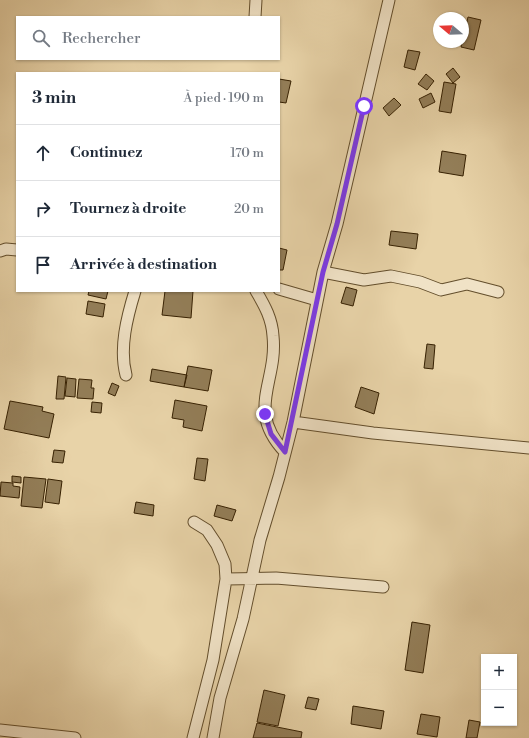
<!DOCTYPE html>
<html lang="fr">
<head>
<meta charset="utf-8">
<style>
  :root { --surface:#fff; --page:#f6f6f7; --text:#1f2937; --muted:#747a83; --line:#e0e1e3 }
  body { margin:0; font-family:"Libre Bodoni",serif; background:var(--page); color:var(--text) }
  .controls { position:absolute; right:12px; bottom:12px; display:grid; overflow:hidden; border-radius:0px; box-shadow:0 1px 3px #0004 }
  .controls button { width:36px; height:36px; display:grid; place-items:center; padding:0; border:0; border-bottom:1px solid var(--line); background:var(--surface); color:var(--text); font:20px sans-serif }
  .compass { position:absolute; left:433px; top:12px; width:36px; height:36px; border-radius:50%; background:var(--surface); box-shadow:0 1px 3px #0004; rotate:289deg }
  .stop { position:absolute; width:12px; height:12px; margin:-9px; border:3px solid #7c3aed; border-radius:50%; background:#fff }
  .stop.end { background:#7c3aed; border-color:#fff; box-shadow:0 1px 4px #0008 }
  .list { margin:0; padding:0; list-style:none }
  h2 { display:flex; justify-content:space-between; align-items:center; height:52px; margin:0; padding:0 16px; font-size:17px }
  h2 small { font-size:13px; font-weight:400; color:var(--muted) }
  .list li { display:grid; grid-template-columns:26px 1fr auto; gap:12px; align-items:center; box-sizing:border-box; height:56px; padding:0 16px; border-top:1px solid var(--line) }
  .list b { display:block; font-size:15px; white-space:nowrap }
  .list em { font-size:13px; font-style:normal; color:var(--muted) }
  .icon { flex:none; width:22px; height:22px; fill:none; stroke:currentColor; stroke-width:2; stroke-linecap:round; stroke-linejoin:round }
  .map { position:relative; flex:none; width:529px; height:738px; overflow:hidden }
  .search { position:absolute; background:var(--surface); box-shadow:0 1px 3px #0004; left:16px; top:16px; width:264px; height:44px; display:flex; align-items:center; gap:10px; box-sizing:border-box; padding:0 14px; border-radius:0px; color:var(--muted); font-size:15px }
  .panel { position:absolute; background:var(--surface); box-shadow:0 1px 3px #0004; left:16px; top:72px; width:264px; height:220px; border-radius:0px }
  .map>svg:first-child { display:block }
  .building { fill:#937e58; stroke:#372102 }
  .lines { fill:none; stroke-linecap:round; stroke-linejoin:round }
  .street-casing { stroke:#634e2c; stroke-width:13 }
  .street { stroke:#f0e2c6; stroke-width:11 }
  .route { stroke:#7c3aed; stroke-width:5 }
</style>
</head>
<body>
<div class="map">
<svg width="529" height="738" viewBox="0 0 529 738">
  <rect width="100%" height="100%" fill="#e8d3a8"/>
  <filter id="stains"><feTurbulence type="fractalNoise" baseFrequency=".005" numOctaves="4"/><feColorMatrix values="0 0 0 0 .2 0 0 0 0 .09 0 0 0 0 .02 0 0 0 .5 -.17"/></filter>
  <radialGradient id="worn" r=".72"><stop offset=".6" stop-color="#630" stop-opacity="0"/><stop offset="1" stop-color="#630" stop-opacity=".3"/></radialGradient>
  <path class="building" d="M468,17L481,20L474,50L461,47Z
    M408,50L420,52L415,70L404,67Z
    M453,68L460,77L453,83L446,74Z
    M426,74L434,81L427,90L418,84Z
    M279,79L291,81L286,103L279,102Z
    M444,82L456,84L451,113L439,111Z
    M431,93L435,102L423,108L419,99Z
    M394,98L401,105L389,116L383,108Z
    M442,151L466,155L463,176L439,172Z
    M391,231L418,234L416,249L389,245Z
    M279,248L287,250L283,270H279Z
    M346,287L357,290L353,306L341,303Z
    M89,291H108L106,299L88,295Z
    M165,291H193L191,318L162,315Z
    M88,301L105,304L103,317L86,314Z
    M427,344L435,345L433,369L424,368Z
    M188,366L212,370L208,391L184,387Z
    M152,369L187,375L184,387L150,381Z
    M58,376L66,377L64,399H56Z
    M67,378L76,379L75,397L65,396Z
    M79,379L92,380L91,388H94L93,399L77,398Z
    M112,383L119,386L115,396L108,393Z
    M361,387L379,393L374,414L355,407Z
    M175,400L207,406L202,431L183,427L184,420L172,418Z
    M10,401L43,407L42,411L54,414L49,438L4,429Z
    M92,402L102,403L101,413L91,412Z
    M54,450L65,451L63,463L52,462Z
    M197,458L208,459L205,481L194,479Z
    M12,476L21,477V483L12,482Z
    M24,477L46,479L42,508L21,506Z
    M48,479L62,481L59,504L45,502Z
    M1,482L13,483V486L20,487L19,498L0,496Z
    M136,502L154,505L153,516L134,513Z
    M217,505L236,510L232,521L214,516Z
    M412,622L430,625L423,673L405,670Z
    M264,690L285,695L278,726L257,722Z
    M308,697L319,699L316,710L305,708Z
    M353,706L384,711L381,729L351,724Z
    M421,714L440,717L437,737L417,734Z
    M469,720L480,722L477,738H466Z
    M257,723L302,732L301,738H253Z"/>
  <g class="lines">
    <defs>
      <path id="street" d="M255,17L256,0
        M0,251L6,249L17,250
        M323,272L364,280L391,276L420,282L441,290L467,284L498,292
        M279,289L317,300
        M256,291C265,306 272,319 273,336C278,382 245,410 285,452
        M126,375C119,348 127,317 135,291
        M293,422L373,433L529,448
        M226,579L276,578L383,587
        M0,730L75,738
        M193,738L213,660L226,579L225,564L217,545L207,530L194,522
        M213,738L220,698L243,619L260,540L279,477L293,422L323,272L337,224L389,0"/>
    </defs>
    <use href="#street" class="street-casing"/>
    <use href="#street" class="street"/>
  </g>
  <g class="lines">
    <path class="route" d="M265,414L271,434L285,452L323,272L337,224L364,106"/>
  </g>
  <rect width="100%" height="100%" filter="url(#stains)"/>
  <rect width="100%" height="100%" fill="url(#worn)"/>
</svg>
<div class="controls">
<button>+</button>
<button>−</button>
</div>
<svg class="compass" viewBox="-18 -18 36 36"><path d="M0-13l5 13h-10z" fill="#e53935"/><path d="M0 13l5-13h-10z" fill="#747a83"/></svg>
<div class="stop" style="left:364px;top:106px"></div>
<div class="stop end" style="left:265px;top:414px"></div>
<div class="search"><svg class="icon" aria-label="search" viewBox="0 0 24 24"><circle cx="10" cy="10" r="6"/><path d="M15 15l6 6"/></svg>Rechercher</div>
<section class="panel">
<h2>3 min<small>À pied · 190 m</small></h2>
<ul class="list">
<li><svg class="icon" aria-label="ahead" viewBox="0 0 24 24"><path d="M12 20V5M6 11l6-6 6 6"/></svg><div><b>Continuez</b></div><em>170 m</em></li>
<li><svg class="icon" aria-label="right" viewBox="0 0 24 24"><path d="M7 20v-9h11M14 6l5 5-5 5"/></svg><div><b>Tournez à droite</b></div><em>20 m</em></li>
<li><svg class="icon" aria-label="arrive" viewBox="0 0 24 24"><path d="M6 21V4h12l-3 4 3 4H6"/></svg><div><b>Arrivée à destination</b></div></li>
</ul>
</section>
</div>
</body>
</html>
